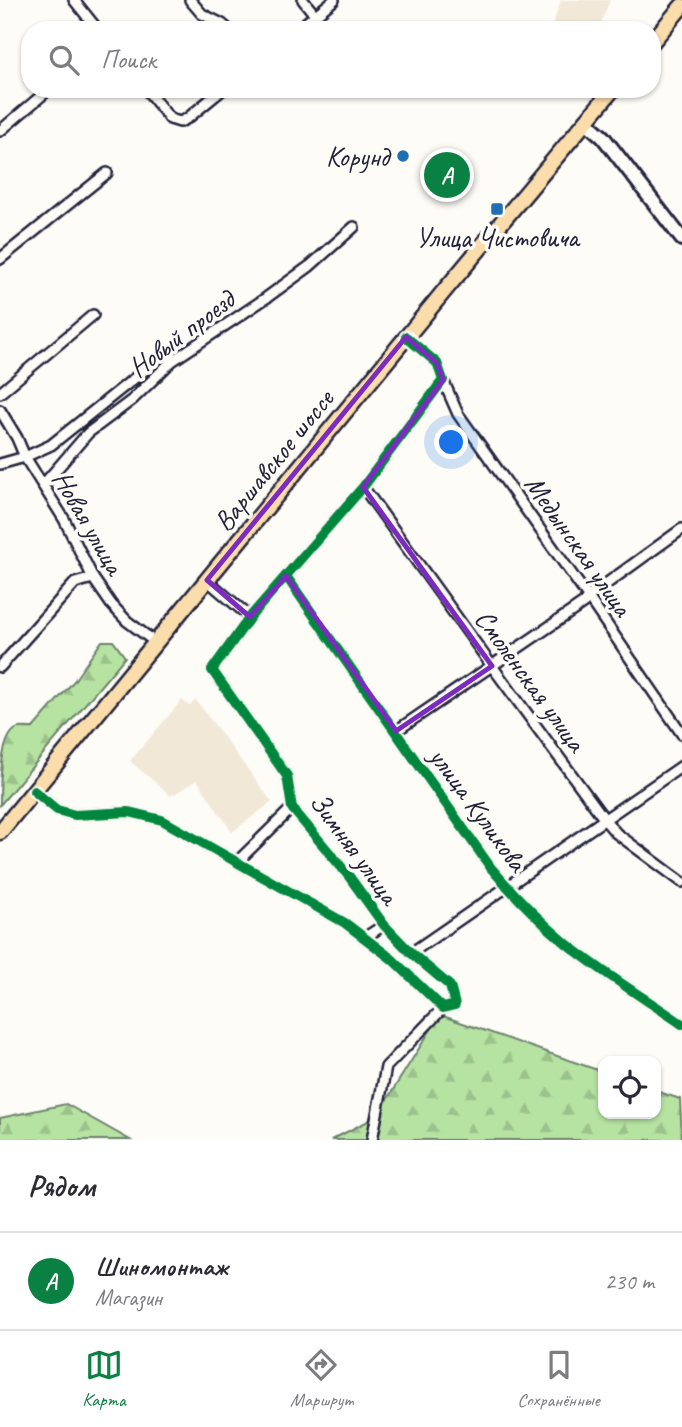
<!DOCTYPE html>
<html lang="ru">
<head>
<meta charset="utf-8">
<style>
  :root { --surface:#fff; --page:#f2f2f3; --text:#2b2b33; --muted:#7c7c81; --line:#e1e1e2; --accent:#0b8043 }
  body { margin:0; font-family:Caveat,sans-serif; background:var(--page); color:var(--text) }
  .controls { position:absolute; right:21px; bottom:21px; display:grid; overflow:hidden; border-radius:14px; box-shadow:0 2px 5px #0004 }
  .controls button { width:63px; height:63px; display:grid; place-items:center; padding:0; border:0; border-bottom:2px solid var(--line); background:var(--surface); color:var(--text); font:35px sans-serif }
  .you { position:absolute; left:452px; top:443px; width:24px; height:24px; margin:-18px; border:5px solid #fff; border-radius:50%; background:#1a73e8; box-shadow:0 0 0 10px #1a73e833 }
  .badge { display:grid; place-items:center; width:46px; height:46px; border-radius:50%; background:var(--accent); color:#fff; font-size:23px; font-weight:700 }
  .pin { position:absolute; translate:-50% -50%; border:4px solid #fff; box-shadow:0 2px 7px #0006 }
  .list { margin:0; padding:0; list-style:none }
  h2 { display:flex; justify-content:space-between; align-items:center; height:91px; margin:0; padding:0 28px; font-size:30px }
  h2 small { font-size:23px; font-weight:400; color:var(--muted) }
  .list li { display:grid; grid-template-columns:46px 1fr auto; gap:21px; align-items:center; box-sizing:border-box; height:98px; padding:0 28px; border-top:2px solid var(--line) }
  .list b { display:block; font-size:26px; white-space:nowrap }
  .list p { margin:0; font-size:23px; white-space:nowrap; color:var(--muted) }
  .list em { font-size:23px; font-style:normal; color:var(--muted) }
  .icon { flex:none; width:38px; height:38px; fill:none; stroke:currentColor; stroke-width:2; stroke-linecap:round; stroke-linejoin:round }
  .map { position:relative; flex:none; width:682px; height:1140px; overflow:hidden }
  .search { position:absolute; background:var(--surface); box-shadow:0 2px 5px #0004; left:21px; right:21px; top:21px; height:77px; display:flex; align-items:center; gap:18px; box-sizing:border-box; padding:0 24px; border-radius:28px; color:var(--muted); font-size:26px }
  .sheet { height:189px; background:var(--surface) }
  nav { display:flex; justify-content:space-around; align-items:center; box-sizing:border-box; height:98px; border-top:2px solid var(--line); background:var(--surface); font-size:19px; color:var(--muted) }
  nav a { display:grid; justify-items:center; gap:4px }
  nav .on { color:var(--accent) }
  .map>svg:first-child { display:block }
  .built { fill:#f2e8d7 }
  .forest { fill:url(#forest-firs); stroke:#6c826e; stroke-width:2 }
  .lines { fill:none; stroke-linecap:round; stroke-linejoin:round }
  .street-casing { stroke:#22223b; stroke-width:14 }
  .secondary-casing { stroke:#22223b; stroke-width:18 }
  .primary-casing { stroke:#22223b; stroke-width:19 }
  .street { stroke:#fdfcf7; stroke-width:9 }
  .secondary { stroke:#fdfcf7; stroke-width:12 }
  .primary { stroke:#faddab; stroke-width:14 }
  .cycleway-casing { stroke:#fdfcf7; stroke-width:15 }
  .cycleway { stroke:#00873e; stroke-width:10 }
  .marked { fill:none; stroke:#7b2cbf; stroke-width:5; stroke-linejoin:round }
  .poi-dot { fill:#1f6fb2; stroke:#fdfcf7; stroke-width:2.5 }
  .labels { text-anchor:middle; stroke-width:7; stroke-linejoin:round; paint-order:stroke }
  .poi-label { font-size:28px; fill:#22223b; stroke:#fdfcf7; text-anchor:end }
  .street-label { font-size:28px; fill:#22223b; stroke:#fdfcf7 }
</style>
</head>
<body>
<div class="map">
<svg width="682" height="1140" viewBox="0 0 682 1140">
  <defs>
    <pattern id="forest-firs" width="22" height="20" patternUnits="userSpaceOnUse" patternTransform="scale(1.75)"><rect width="22" height="20" fill="#b6e3a1"/><path d="M5 1l3.5 6h-7zM16 11l3.5 6h-7z" fill="#9cc28c"/></pattern>
  </defs>
  <rect width="100%" height="100%" fill="#fdfcf7"/>
  <filter id="ink" filterUnits="userSpaceOnUse"><feTurbulence type="fractalNoise" baseFrequency=".0143" numOctaves="2"/><feDisplacementMap in="SourceGraphic" scale="14" xChannelSelector="R" yChannelSelector="G"/><feConvolveMatrix kernelMatrix="1 2 1 2 8 2 1 2 1" color-interpolation-filters="sRGB"/></filter>
  <g filter="url(#ink)">
    <path class="built" d="M561,0H610L598,30H551Z
      M182,700L189,706L196,700L272,802L232,832L197,780L171,796L130,761Z"/>
    <path class="forest" d="M102,641H113L125,657L0,805C0,784 0,738 16,729C20,727 29,728 33,728L74,681Z
      M440,1015L603,1072V1114H656V1091L680,1099L682,1140H331L376,1117Z
      M66,1104L130,1140H0V1118Z"/>
    <g class="lines">
      <defs>
        <path id="street" d="M74,0L98,30
          M190,0L202,14L222,24L229,30
          M303,0L315,15
          M297,30L334,0
          M146,89L170,119L180,122L188,118L223,89
          M0,131L47,91
          M0,259L107,173
          M443,380L458,414L588,597L682,734
          M0,393L93,315
          M0,410L17,438L25,457L64,519L93,578L111,604L127,621L155,642
          M0,464L25,457L51,445L146,369
          M43,485L88,433L132,400L172,361L266,298L310,266L354,227
          M363,487L492,666L605,820L616,833L682,882
          M286,576L491,868C515,896 539,921 567,944C603,973 644,998 682,1024
          M207,580L250,617
          M0,667L75,583L93,578
          M396,731L584,603L588,597L682,529
          M34,791L57,810L75,815L129,812L162,820L345,923L392,959L443,1008L455,1005L450,986L411,953L384,925L348,875L292,808L287,776L212,670L250,617L363,487L443,380L437,363L406,337
          M238,861L292,808
          M364,938L384,925
          M411,953L682,766
          M372,1140L386,1067L443,1008"/>
        <path id="secondary" d="M586,122L603,137L682,239"/>
        <path id="primary" d="M652,42L682,6
          M0,832L445,290L613,89"/>
      </defs>
      <use href="#street" class="street-casing"/>
      <use href="#secondary" class="secondary-casing"/>
      <use href="#primary" class="primary-casing"/>
      <use href="#street" class="street"/>
      <use href="#secondary" class="secondary"/>
      <use href="#primary" class="primary"/>
      <defs>
        <path id="cycleway" d="M286,576L491,868C515,896 539,921 567,944C603,973 644,998 682,1024
          M34,791L57,810L75,815L129,812L162,820L345,923L392,959L443,1008L455,1005L450,986L411,953L384,925L348,875L292,808L287,776L212,670L250,617L363,487L443,380L437,363L406,337"/>
      </defs>
      <use href="#cycleway" class="cycleway-casing"/>
      <use href="#cycleway" class="cycleway"/>
    </g>
  </g>
  <path class="marked" d="M406,337L437,363L443,380L363,487L492,666L396,731L286,576L250,617L207,580Z"/>
  <g class="poi-dot">
    <circle cx="403" cy="156" r="7"/>
    <rect x="490" y="202" width="14" height="14" rx="3.5"/>
  </g>
  <g class="labels">
    <g class="poi-label">
      <text x="389" y="166">Корунд</text>
      <text x="497" y="247" text-anchor="middle">Улица Чистовича</text>
    </g>
    <g class="street-label">
      <text transform="translate(181 333) rotate(-37)" y="10">Новый проезд</text>
      <text transform="translate(273 460) rotate(-51)" y="10">Варшавское шоссе</text>
      <text transform="translate(89 522) rotate(60)" y="10">Новая улица</text>
      <text transform="translate(579 545) rotate(55)" y="10">Медынская улица</text>
      <text transform="translate(531 680) rotate(54)" y="10">Смоленская улица</text>
      <text transform="translate(479 809) rotate(54)" y="10">улица Куликова</text>
      <text transform="translate(355 848) rotate(54)" y="10">Зимняя улица</text>
    </g>
  </g>
</svg>
<div class="controls">
<button><svg class="icon" aria-label="locate" viewBox="0 0 24 24"><circle cx="12" cy="12" r="6"/><path d="M12 2v4M12 18v4M2 12h4M18 12h4"/></svg></button>
</div>
<div class="you"></div>
<div class="pin badge" style="left:447px;top:175px">A</div>
<div class="search"><svg class="icon" aria-label="search" viewBox="0 0 24 24"><circle cx="10" cy="10" r="6"/><path d="M15 15l6 6"/></svg>Поиск</div>
</div>
<section class="sheet">
<h2>Рядом<small></small></h2>
<ul class="list">
<li><span class="badge">A</span><div><b>Шиномонтаж</b><p>Магазин</p></div><em>230 m</em></li>
</ul>
</section>
<nav>
<a class="on"><svg class="icon" aria-label="map" viewBox="0 0 24 24"><path d="M3 6l6-2 6 2 6-2v14l-6 2-6-2-6 2zM9 4v14M15 6v14"/></svg>Карта</a>
<a><svg class="icon" aria-label="directions" viewBox="0 0 24 24"><path d="M12 3l9 9-9 9-9-9zM9 14v-3h6M13 9l2 2-2 2"/></svg>Маршрут</a>
<a><svg class="icon" aria-label="saved" viewBox="0 0 24 24"><path d="M7 4h10v16l-5-4-5 4z"/></svg>Сохранённые</a>
</nav>
</body>
</html>
